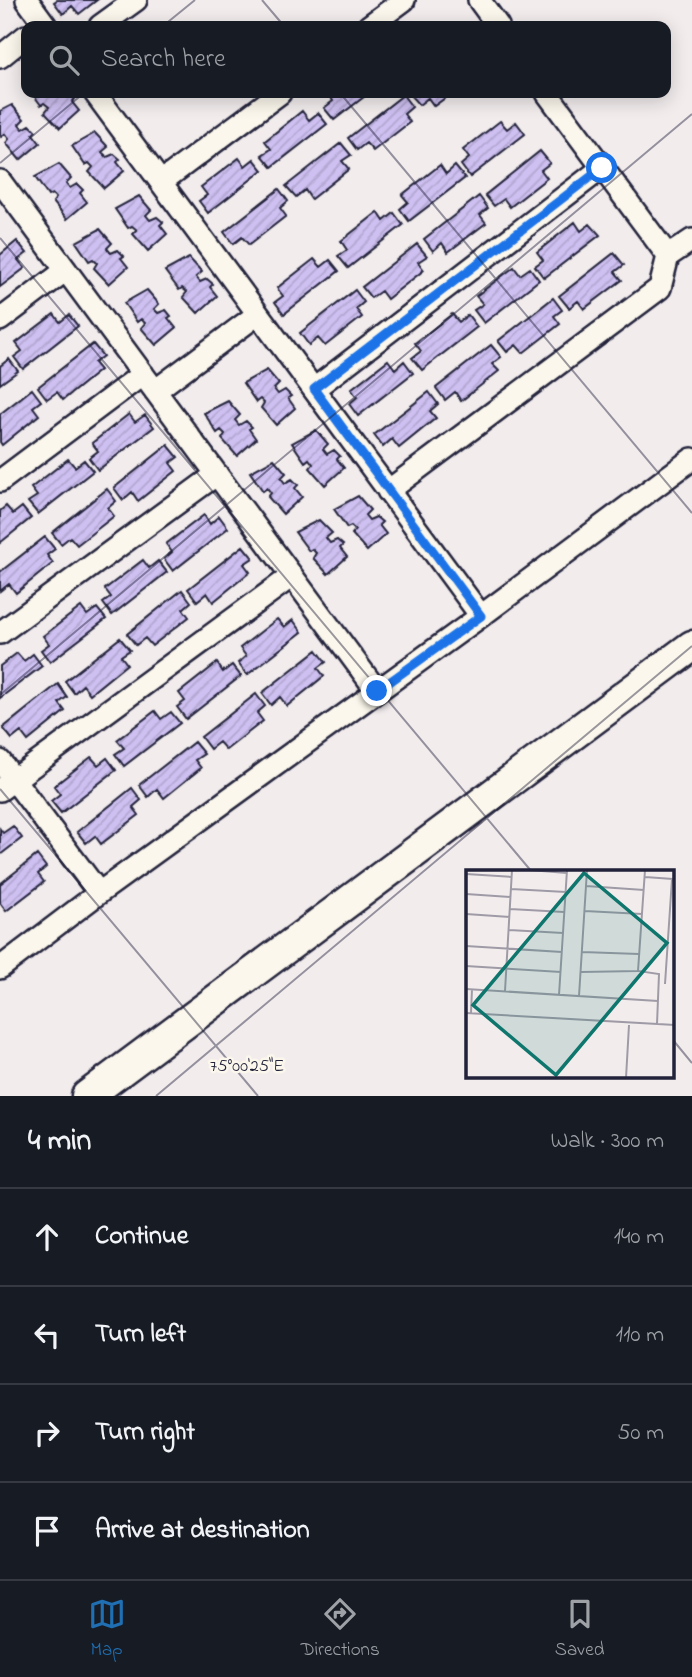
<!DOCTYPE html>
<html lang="en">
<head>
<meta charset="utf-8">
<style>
  :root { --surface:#171b24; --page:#20242c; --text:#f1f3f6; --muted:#9ea1a6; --line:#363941; --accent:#1f6fb2 }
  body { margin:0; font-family:"Indie Flower",sans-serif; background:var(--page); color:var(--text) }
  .stop { position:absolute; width:21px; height:21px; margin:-16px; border:5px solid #1a73e8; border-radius:50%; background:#fff }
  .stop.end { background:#1a73e8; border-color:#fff; box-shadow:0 2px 7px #0008 }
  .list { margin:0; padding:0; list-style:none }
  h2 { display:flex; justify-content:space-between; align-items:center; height:91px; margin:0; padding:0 28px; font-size:30px }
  h2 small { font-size:23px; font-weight:400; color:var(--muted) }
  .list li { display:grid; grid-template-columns:46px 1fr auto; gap:21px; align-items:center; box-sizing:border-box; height:98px; padding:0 28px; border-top:2px solid var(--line) }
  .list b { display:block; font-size:26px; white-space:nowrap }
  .list em { font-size:23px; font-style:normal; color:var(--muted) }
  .icon { flex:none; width:38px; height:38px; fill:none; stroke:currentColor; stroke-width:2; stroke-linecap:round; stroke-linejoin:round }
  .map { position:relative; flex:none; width:692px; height:1096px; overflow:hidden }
  .search { position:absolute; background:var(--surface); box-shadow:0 4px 18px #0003; left:21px; right:21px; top:21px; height:77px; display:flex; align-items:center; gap:18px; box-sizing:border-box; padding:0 24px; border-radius:14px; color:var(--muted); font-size:26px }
  .sheet { height:483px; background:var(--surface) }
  nav { display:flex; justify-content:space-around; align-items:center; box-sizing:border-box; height:98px; border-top:2px solid var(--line); background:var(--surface); font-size:19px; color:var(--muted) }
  nav a { display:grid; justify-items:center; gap:4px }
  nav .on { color:var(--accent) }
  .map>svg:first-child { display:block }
  .building { fill:url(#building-hatch); stroke:#22223b; stroke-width:2 }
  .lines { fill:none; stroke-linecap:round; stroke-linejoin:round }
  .street-casing { stroke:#22223b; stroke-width:26 }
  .secondary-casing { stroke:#22223b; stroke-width:35 }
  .street { stroke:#fbf7ec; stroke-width:21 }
  .secondary { stroke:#fbf7ec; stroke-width:30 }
  .route { stroke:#1a73e8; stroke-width:9 }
  .ticks { fill:none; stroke:#22223b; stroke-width:2; stroke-opacity:0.45 }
  .inset-road { fill:none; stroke:#9f9ba6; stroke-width:2 }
  .view { fill:#0f766e; fill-opacity:0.15; stroke:#0f766e; stroke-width:3.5 }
  .inset-edge { fill:none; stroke:#22223b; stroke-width:3.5 }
  .ticks-label { font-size:18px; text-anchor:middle; fill:#22223b; stroke:#fbf7ec; stroke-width:5; stroke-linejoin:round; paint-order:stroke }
</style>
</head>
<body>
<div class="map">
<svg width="692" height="1096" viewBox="0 0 692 1096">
  <defs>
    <pattern id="building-hatch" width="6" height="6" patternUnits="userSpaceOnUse" patternTransform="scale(1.75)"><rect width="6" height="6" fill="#cec0f1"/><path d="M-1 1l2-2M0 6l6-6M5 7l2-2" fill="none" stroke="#b1a5d0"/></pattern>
  </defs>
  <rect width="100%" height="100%" fill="#f2eced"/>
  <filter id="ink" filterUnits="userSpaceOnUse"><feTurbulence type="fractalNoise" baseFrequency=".0143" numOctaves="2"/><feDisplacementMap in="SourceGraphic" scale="14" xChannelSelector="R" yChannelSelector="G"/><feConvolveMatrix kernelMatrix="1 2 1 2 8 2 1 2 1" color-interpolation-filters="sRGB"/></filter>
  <g filter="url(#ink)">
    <path class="building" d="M57,0H97L79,14L72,6L63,14L54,2Z
      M32,93H59L62,97L69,94L75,99L72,102L79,111L60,128L45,112L49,107L44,103L41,105Z
      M328,93H369L334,120L324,108L333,101Z
      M411,93H452L434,106L428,98L419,105L409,94Z
      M403,95L412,107L404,114L410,122L373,151L366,143L357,150L348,138Z
      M12,105L24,119L19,124L23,129L30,125L36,131L33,134L40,143L20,160L6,143L9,139L5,134L1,137L0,135V111Z
      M302,111L309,120L318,113L327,124L272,167L262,155L271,149L265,141Z
      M500,121L507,129L516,122L525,134L470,177L461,165L469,158L463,150Z
      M95,133L108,147L102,152L107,157L114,154L120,159L117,162L124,171L104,188L89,172L93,167L89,163L85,165L72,146Z
      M341,143L351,155L342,161L349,169L311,199L305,190L296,197L286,186Z
      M540,151L550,163L541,170L547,178L510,207L504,199L494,206L485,195Z
      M239,158L245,166L254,159L263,170L208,213L199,201L207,195L201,187Z
      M59,164L71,178L66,183L70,188L77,184L83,190L80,193L87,202L67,219L53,202L56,198L52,194L48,196L35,177Z
      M440,165L446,174L455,166L465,178L409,221L400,209L408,202L402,195Z
      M279,189L288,201L280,208L286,216L249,245L242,237L233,244L224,232Z
      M139,196L151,210L146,215L150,220L157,217L163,222L160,225L167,234L148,251L133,234L137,230L132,226L128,228L115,209Z
      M479,196L488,208L480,215L486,223L448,252L442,243L433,251L424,239Z
      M378,212L384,221L394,213L403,225L348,268L338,256L347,250L341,241Z
      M575,222L581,231L590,224L600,235L544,278L535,266L543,260L537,252Z
      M100,229L112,243L107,248L111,253L118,250L124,256L121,258L128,267L109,284L94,268L97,263L93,259L89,261L76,242Z
      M17,241L27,253L18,260L25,268L0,287V255Z
      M417,244L427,256L418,262L424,270L387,299L381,291L371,298L362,287Z
      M614,253L624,265L615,272L622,280L584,309L578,301L569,308L559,296Z
      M189,258L202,272L196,277L200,282L207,279L213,284L210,287L217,296L198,313L183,297L187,292L182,288L179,290L165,271Z
      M314,259L321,267L330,260L339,271L284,314L275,302L283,296L277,288Z
      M514,267L520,275L530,268L539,280L484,323L474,310L483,304L476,296Z
      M147,290L159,304L154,309L158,313L166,310L171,316L168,318L176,328L156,345L141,328L145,323L141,319L137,322L124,303Z
      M355,290L364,302L356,309L362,317L325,346L318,338L309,345L300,333Z
      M553,298L562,310L554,316L560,324L523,353L516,345L507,352L498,341Z
      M54,314L60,322L69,315L78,326L23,369L14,357L22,351L16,343Z
      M452,314L459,322L468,315L477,327L422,370L412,358L421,351L415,343Z
      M93,344L103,356L94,363L100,370L63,400L57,392L47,399L38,387Z
      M491,345L501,357L492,364L499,371L461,401L455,392L445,400L436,388Z
      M9,359L18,371L0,384V366Z
      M388,360L395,369L404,361L413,373L358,416L349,404L357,397L351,389Z
      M267,370L279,384L274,389L278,394L285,390L291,396L288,398L295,408L276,425L261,408L264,403L260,399L256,402L243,383Z
      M32,389L41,401L33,407L39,415L2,445L0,442V414Z
      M429,392L438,404L430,411L436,418L399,448L392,439L383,447L374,435Z
      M228,401L240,415L235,420L239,425L246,421L252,427L249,429L256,439L237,456L222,439L225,434L221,430L217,433L204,413Z
      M129,414L135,422L145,415L154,427L98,470L89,458L98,451L92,443Z
      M316,430L328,444L323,449L327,454L334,450L340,456L337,459L344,468L325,485L310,468L313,464L309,459L305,462L292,443Z
      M168,445L178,457L170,463L176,471L138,501L132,492L123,500L114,488Z
      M68,459L75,467L84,460L93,471L38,514L28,502L37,496L31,488Z
      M274,459L286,473L281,478L285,483L292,479L298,485L295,488L302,497L283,514L268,497L271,493L267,488L263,491L250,472Z
      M107,489L116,501L108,508L114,516L77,545L70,537L61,544L52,533Z
      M358,496L370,510L365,515L369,520L376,517L382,522L379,525L386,534L367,551L352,534L355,530L351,526L347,528L334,509Z
      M6,506L13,514L22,507L31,518L0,543V511Z
      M204,515L210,524L219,516L228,528L173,571L164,559L172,552L166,544Z
      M319,520L332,533L326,538L330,543L337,540L343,545L340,548L347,557L328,574L313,558L316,553L312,549L309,551L295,532Z
      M45,537L55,549L47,555L53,563L16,593L9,584L0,591V572Z
      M243,546L253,558L244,564L250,572L213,602L207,593L197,601L188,589Z
      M143,560L149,568L158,561L167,572L112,615L103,603L111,597L105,589Z
      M182,590L191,602L183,609L189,617L152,646L145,638L136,645L127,634Z
      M81,607L87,615L97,608L106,619L50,662L41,650L49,644L43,636Z
      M277,619L284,627L293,620L302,632L247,675L238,663L246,656L240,648Z
      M120,638L130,650L121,656L127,664L90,694L83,685L74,693L65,681Z
      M317,650L326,662L318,668L324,676L287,706L280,697L271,705L262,693Z
      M17,653L24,661L33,654L42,666L0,698V666Z
      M217,663L223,672L232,665L241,676L186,719L177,707L185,701L179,693Z
      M58,684L67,697L59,703L65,711L28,741L21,732L12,739L3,728Z
      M256,694L265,706L257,713L263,721L226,750L219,742L210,749L201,737Z
      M155,711L161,719L171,712L180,723L124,766L115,754L124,748L117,740Z
      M194,742L204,754L195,760L201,768L164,798L157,789L148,797L139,785Z
      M91,757L98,765L107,758L116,770L61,813L51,801L60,794L54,786Z
      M132,788L141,800L133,807L139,815L101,844L95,836L86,843L77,832Z
      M13,826L22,838L0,855V829L3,833Z
      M37,855L46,867L38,874L44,882L6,911L0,903V884Z"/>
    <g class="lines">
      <defs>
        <path id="street" d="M27,0L46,26
          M479,0L498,26
          M100,26L136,0
          M369,26L404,0
          M0,57L26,36
          M95,93L481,616
          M547,93L668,256L692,240
          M0,181L377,691
          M161,182L280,93
          M0,320L66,270
          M314,389L602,168
          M155,391L258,314
          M0,481L143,374
          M388,491L660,288L668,256
          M0,633L217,474
          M0,761L99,893
          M0,790L292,576
          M0,968L99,893L481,616L692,459"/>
        <path id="secondary" d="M87,1096L692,646"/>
      </defs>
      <use href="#street" class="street-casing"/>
      <use href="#secondary" class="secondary-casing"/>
      <use href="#street" class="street"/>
      <use href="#secondary" class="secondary"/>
    </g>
  </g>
  <g class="lines" filter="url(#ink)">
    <path class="route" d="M377,691L481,616L314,389L602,168"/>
  </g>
  <path class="ticks" d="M262,0L284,26M163,26L195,0M340,93L692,513M0,163L84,93M0,238L532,872M0,695L692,114M0,789L258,1096M673,1040L692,1063M156,1096L692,646"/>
  <g transform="translate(466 870)">
    <rect width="208" height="208" fill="#f2eced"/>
    <path class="inset-road" d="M63,0L101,3M179,0L172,101L193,104L191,154M0,4L46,7M179,7L207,9M120,16L178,20M45,19L100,22M0,24L45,27M44,39L98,42M119,41L176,44M0,44L44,47M43,60L97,63M0,76L96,82M116,82L173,84M0,96L95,102M115,102L172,101M199,114L206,9M0,119L192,131M39,121L46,0M93,125L101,0M113,126L121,0M0,143L209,155M5,143L6,119M160,208L163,155"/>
    <path class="view" d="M118,3L201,73L90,205L7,135Z"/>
    <rect width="208" height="208" class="inset-edge"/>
  </g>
  <g class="ticks-label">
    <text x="247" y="1071">75°00'25"E</text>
  </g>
</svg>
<div class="stop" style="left:602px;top:168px"></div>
<div class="stop end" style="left:377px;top:691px"></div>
<div class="search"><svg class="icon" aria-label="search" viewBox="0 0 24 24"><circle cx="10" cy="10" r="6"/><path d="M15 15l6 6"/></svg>Search here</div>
</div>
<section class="sheet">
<h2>4 min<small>Walk · 300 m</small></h2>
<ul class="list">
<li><svg class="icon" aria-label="ahead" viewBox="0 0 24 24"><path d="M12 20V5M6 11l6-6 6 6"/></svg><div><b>Continue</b></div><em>140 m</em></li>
<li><svg class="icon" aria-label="left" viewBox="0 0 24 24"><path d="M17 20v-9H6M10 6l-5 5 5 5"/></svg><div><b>Turn left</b></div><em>110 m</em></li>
<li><svg class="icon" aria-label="right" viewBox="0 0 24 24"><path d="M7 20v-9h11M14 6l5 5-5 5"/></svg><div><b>Turn right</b></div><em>50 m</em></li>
<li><svg class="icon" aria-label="arrive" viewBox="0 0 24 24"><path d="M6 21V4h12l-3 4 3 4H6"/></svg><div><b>Arrive at destination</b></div></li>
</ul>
</section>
<nav>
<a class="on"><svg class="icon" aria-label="map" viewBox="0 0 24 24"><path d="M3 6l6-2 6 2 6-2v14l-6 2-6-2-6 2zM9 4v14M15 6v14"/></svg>Map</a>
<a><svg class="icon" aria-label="directions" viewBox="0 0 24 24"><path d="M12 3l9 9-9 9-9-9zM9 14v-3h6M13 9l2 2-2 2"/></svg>Directions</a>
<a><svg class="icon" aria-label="saved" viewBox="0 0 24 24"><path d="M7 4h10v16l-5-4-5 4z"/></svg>Saved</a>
</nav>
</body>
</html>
